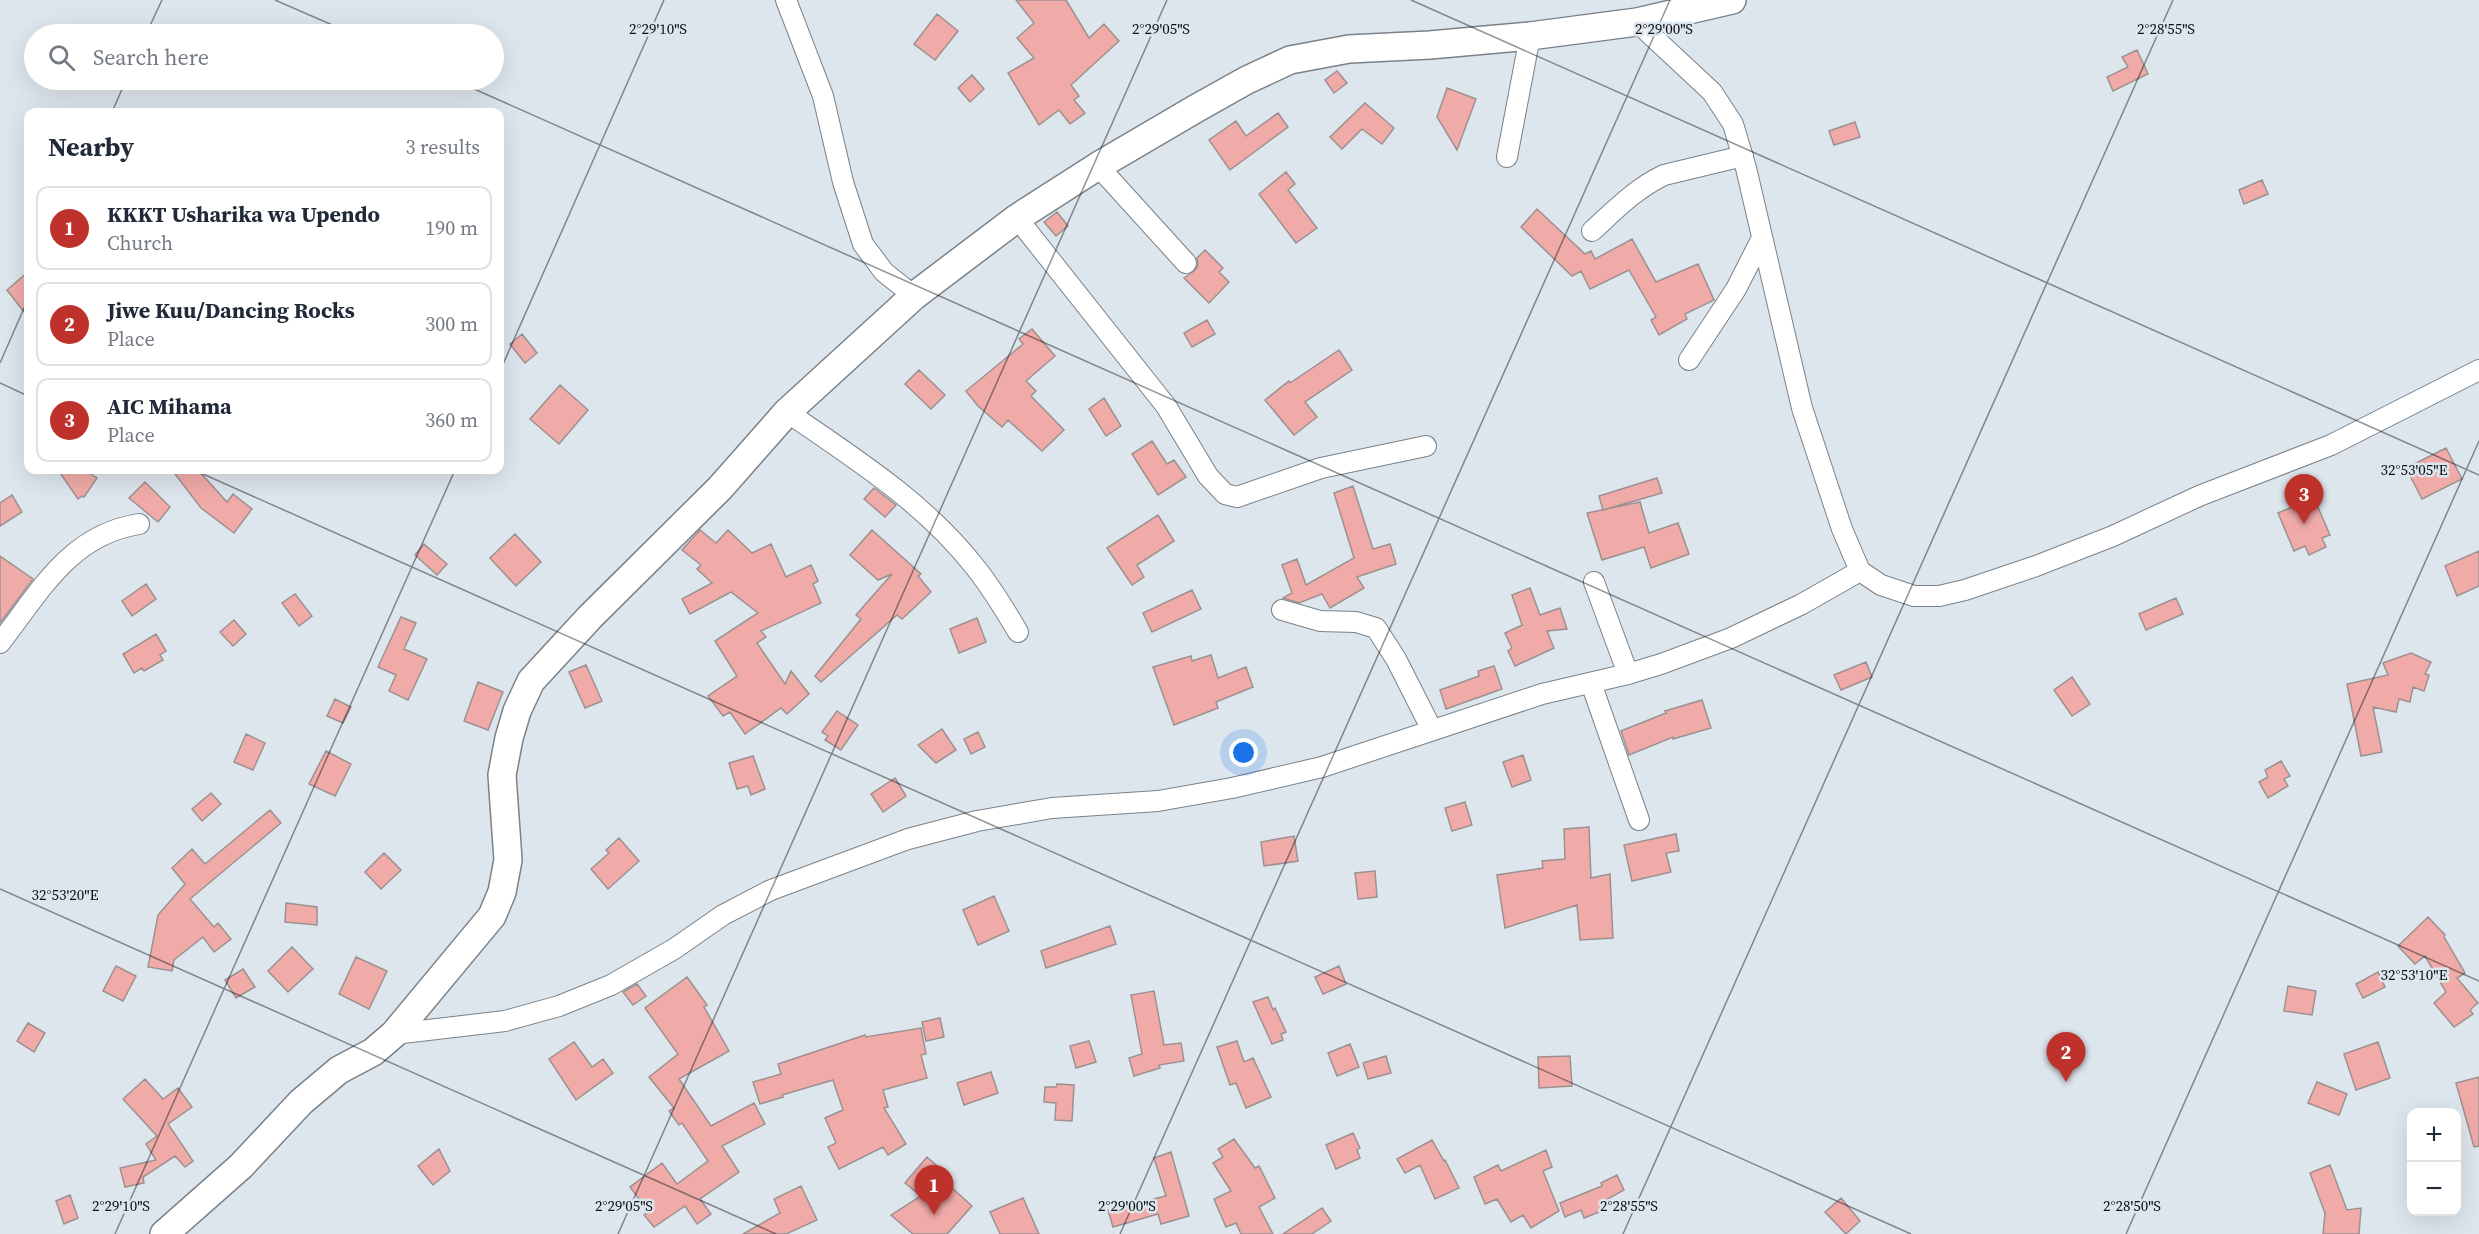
<!DOCTYPE html>
<html lang="en">
<head>
<meta charset="utf-8">
<style>
  :root { --surface:#fff; --page:#f2f2f3; --text:#1f2937; --muted:#747a83; --line:#e0e1e3; --accent:#bf312b }
  body { margin:0; font-family:"Source Serif 4",serif; background:var(--page); color:var(--text) }
  .controls { position:absolute; right:18px; bottom:18px; display:grid; overflow:hidden; border-radius:12px; box-shadow:0 6px 24px #0002 }
  .controls button { width:54px; height:54px; display:grid; place-items:center; padding:0; border:0; border-bottom:2px solid var(--line); background:var(--surface); color:var(--text); font:30px sans-serif }
  .you { position:absolute; left:1244px; top:753px; width:21px; height:21px; margin:-15px; border:4px solid #fff; border-radius:50%; background:#1a73e8; box-shadow:0 0 0 9px #1a73e833 }
  .badge { display:grid; place-items:center; width:39px; height:39px; border-radius:50%; background:var(--accent); color:#fff; font-size:20px; font-weight:700 }
  .pin { position:absolute; translate:-50% -50px; filter:drop-shadow(0 2px 3px #0008) }
  .pin::after { content:''; position:absolute; top:32px; width:21px; height:18px; background:inherit; clip-path:polygon(0 0,100% 0,50% 100%) }
  .list { margin:0; padding:0; list-style:none }
  h2 { display:flex; justify-content:space-between; align-items:center; height:78px; margin:0; padding:0 24px; font-size:26px }
  h2 small { font-size:20px; font-weight:400; color:var(--muted) }
  .list li { display:grid; grid-template-columns:39px 1fr auto; gap:18px; align-items:center; box-sizing:border-box; height:84px; margin:0 12px 12px; padding:0 12px; border:2px solid var(--line); border-radius:12px }
  .list b { display:block; font-size:22px; white-space:nowrap }
  .list p { margin:0; font-size:20px; white-space:nowrap; color:var(--muted) }
  .list em { font-size:20px; font-style:normal; color:var(--muted) }
  .icon { flex:none; width:33px; height:33px; fill:none; stroke:currentColor; stroke-width:2; stroke-linecap:round; stroke-linejoin:round }
  .map { position:relative; flex:none; width:2479px; height:1234px; overflow:hidden }
  .search { position:absolute; background:var(--surface); box-shadow:0 6px 24px #0002; left:24px; top:24px; width:480px; height:66px; display:flex; align-items:center; gap:15px; box-sizing:border-box; padding:0 21px; border-radius:33px; color:var(--muted); font-size:22px }
  .panel { position:absolute; background:var(--surface); box-shadow:0 6px 24px #0002; left:24px; top:108px; width:480px; height:366px; border-radius:12px }
  .map>svg:first-child { display:block }
  .building { fill:#f0aba8; stroke:#9c9190; stroke-width:1.5 }
  .lines { fill:none; stroke-linecap:round; stroke-linejoin:round }
  .street-casing { stroke:#7a8188; stroke-width:22 }
  .secondary-casing { stroke:#7a8188; stroke-width:30 }
  .street { stroke:#fff; stroke-width:20 }
  .secondary { stroke:#fff; stroke-width:27 }
  .ticks { fill:none; stroke:#0e1113; stroke-width:1.5; stroke-opacity:0.45 }
  .ticks-label { font-size:15px; text-anchor:middle; fill:#0e1113; stroke:#dee6ed; stroke-width:5; stroke-linejoin:round; paint-order:stroke }
</style>
</head>
<body>
<div class="map">
<svg width="2479" height="1234" viewBox="0 0 2479 1234">
  <rect width="100%" height="100%" fill="#dee6ed"/>
  <path class="building" d="M1016,0H1066L1089,38L1104,24L1119,41L1071,85L1079,96L1074,100L1085,113L1070,124L1059,110L1039,125L1008,73L1034,58L1017,38L1034,23Z
    M937,14L958,31L935,60L914,44Z
    M2137,50L2148,74L2113,91L2107,77L2128,67L2122,57Z
    M1337,71L1347,83L1334,93L1325,80Z
    M972,75L984,89L970,102L958,88Z
    M1447,88L1476,99L1457,150L1437,117Z
    M1365,103L1394,128L1382,144L1362,129L1342,149L1330,137Z
    M1278,113L1288,127L1230,170L1209,140L1236,121L1246,136Z
    M1855,122L1860,137L1834,145L1829,131Z
    M1286,172L1295,184L1288,190L1317,228L1296,243L1259,194Z
    M2262,180L2268,194L2244,204L2239,190Z
    M1537,209L1585,254L1591,251L1595,259L1632,239L1656,282L1698,264L1714,300L1685,314L1687,319L1659,335L1651,320L1656,317L1629,270L1590,289L1581,271L1572,276L1521,227Z
    M1057,212L1068,226L1056,236L1044,222Z
    M1205,250L1223,268L1219,272L1229,282L1209,303L1184,278L1194,271L1198,266L1197,258Z
    M28,272V317L7,290Z
    M1207,320L1215,334L1192,347L1184,333Z
    M1032,329L1055,356L1026,381L1036,391L1031,396L1064,430L1042,451L1008,420L1002,427L978,406L966,391L1023,344L1019,339Z
    M522,334L537,353L525,363L510,344Z
    M1339,350L1352,370L1305,402L1317,417L1294,435L1265,400L1289,381L1290,383Z
    M919,370L945,395L931,409L905,384Z
    M560,385L588,410L559,444L530,419Z
    M1104,398L1121,426L1106,436L1089,409Z
    M1152,441L1167,464L1174,460L1186,477L1158,495L1132,454Z
    M2446,448L2462,479L2422,499L2406,468Z
    M58,470H85L97,478L84,497L82,496L78,499Z
    M172,470H198L227,502L233,494L252,509L234,533L201,508Z
    M1657,478L1662,493L1603,510L1599,496Z
    M145,482L170,507L158,522L129,498Z
    M1353,486L1373,549L1390,544L1396,564L1357,577L1364,588L1330,608L1322,594L1299,603L1283,598L1292,593L1282,565L1297,559L1306,585L1354,558L1334,493Z
    M874,488L896,505L885,517L864,499Z
    M12,495L22,512L0,526V503Z
    M2314,498L2330,535L2322,538L2326,547L2309,555L2305,546L2294,551L2278,513Z
    M1640,502L1649,533L1678,523L1689,554L1651,568L1644,547L1602,560L1587,513Z
    M1158,515L1174,541L1137,565L1144,577L1132,585L1107,548Z
    M700,530L716,543L728,530L752,553L771,544L786,577L811,565L818,581L813,584L821,603L761,631L766,637L757,643L785,684L791,671L809,694L787,714L781,708L745,734L730,712L723,716L708,696L737,676L715,641L758,613L731,592L690,614L682,599L712,583L697,569L701,565L682,550Z
    M872,530L921,574L918,576L931,592L902,619L897,615L821,682L815,676L861,619L856,615L892,574L878,580L850,555Z
    M515,534L541,562L516,586L490,558Z
    M424,544L447,564L437,575L415,555Z
    M2479,551V586L2457,596L2445,566Z
    M0,556L33,579L0,623Z
    M146,584L156,599L132,616L122,601Z
    M1530,588L1540,615L1560,608L1567,629L1547,631L1554,648L1515,666L1508,651L1512,648L1505,633L1522,625L1512,595Z
    M1192,590L1201,609L1152,632L1143,613Z
    M295,594L312,616L299,626L282,603Z
    M2176,598L2183,614L2146,630L2139,614Z
    M401,617L416,623L404,649L427,659L408,700L389,691L396,675L378,667Z
    M977,618L986,642L959,653L950,629Z
    M234,620L246,634L233,646L220,632Z
    M156,634L166,651L160,655L163,660L144,671L142,668L134,673L123,654Z
    M2411,653L2431,662L2425,674L2429,675L2424,691L2413,687L2410,702L2399,699L2396,712L2373,707L2382,752L2361,756L2347,684L2388,675L2383,663Z
    M1211,655L1218,678L1246,667L1253,687L1216,702L1218,708L1174,725L1153,667L1191,656L1192,661Z
    M1866,662L1872,677L1841,690L1834,675Z
    M586,665L602,701L585,708L569,672Z
    M1494,666L1502,689L1446,709L1440,690L1479,676L1478,671Z
    M2072,677L2090,704L2072,716L2054,690Z
    M478,682L503,692L488,730L464,721Z
    M335,699L351,707L343,723L327,716Z
    M1702,700L1711,728L1673,739V737L1629,755L1621,731L1666,713L1665,711Z
    M837,711L858,725L841,750L825,740L828,736L822,732Z
    M942,729L956,750L936,763L918,745Z
    M978,732L985,747L971,754L964,739Z
    M246,734L265,743L253,770L234,762Z
    M326,751L351,764L335,796L309,784Z
    M1523,755L1531,780L1512,787L1503,762Z
    M753,756L765,789L751,795L748,786L737,789L729,763Z
    M2281,761L2290,776L2284,779L2288,786L2268,798L2259,782L2268,777L2265,770Z
    M895,778L906,796L883,812L871,794Z
    M211,793L221,804L202,821L192,809Z
    M1465,802L1472,825L1452,831L1445,808Z
    M270,810L281,823L190,899L214,927L218,923L231,939L214,952L203,937L174,960L172,971L148,967L158,915L185,884L172,868L192,849L205,864Z
    M1589,827L1591,878L1610,874L1613,938L1580,940L1577,905L1505,928L1497,875L1543,868L1542,861L1565,859L1564,829Z
    M1676,834L1679,851L1666,853L1671,872L1632,881L1624,845Z
    M1294,836L1298,861L1264,866L1261,842Z
    M619,838L639,861L608,889L591,869L609,853L606,850Z
    M384,853L401,870L381,889L365,872Z
    M1375,871L1377,897L1358,899L1355,873Z
    M994,896L1009,931L978,945L963,910Z
    M286,903L317,907V925L285,922Z
    M2428,917L2445,935L2444,937L2465,973L2457,978L2478,1003L2470,1010L2473,1014L2454,1027L2434,1003L2446,992L2425,956L2415,964L2398,946Z
    M1110,926L1116,944L1046,968L1041,951Z
    M292,947L313,969L288,992L268,971Z
    M356,957L387,971L369,1009L339,994Z
    M116,966L136,976L123,1001L103,991Z
    M1339,966L1346,984L1323,994L1315,977Z
    M243,969L255,987L236,998L225,980Z
    M2378,972L2385,987L2363,998L2356,984Z
    M687,977L707,1005L704,1007L729,1051L679,1079L711,1126L754,1103L765,1124L722,1146L739,1172L700,1199L711,1214L697,1224L685,1206L654,1227L644,1215L649,1212L630,1187L662,1163L677,1184L708,1161L682,1123L679,1125L669,1111L674,1108L649,1077L678,1054L645,1008Z
    M637,984L646,996L633,1005L623,992Z
    M2288,986L2316,991L2312,1015L2284,1011Z
    M1154,991L1164,1045L1181,1043L1184,1061L1159,1065L1160,1068L1134,1076L1129,1058L1142,1054L1131,995Z
    M1268,997L1273,1010L1275,1008L1286,1032L1281,1034L1283,1040L1272,1044L1253,1002Z
    M940,1018L944,1037L926,1041L922,1022Z
    M28,1023L45,1033L34,1052L17,1041Z
    M921,1028L926,1054L921,1055L927,1078L883,1090L888,1107L884,1108L906,1144L888,1155L883,1147L839,1169L828,1147L836,1143L825,1118L843,1110L833,1080L782,1095L783,1097L760,1104L753,1082L781,1074L778,1064L865,1035L866,1037Z
    M1089,1041L1096,1062L1076,1068L1070,1046Z
    M1237,1041L1244,1062L1253,1058L1271,1097L1246,1108L1236,1083L1230,1085L1217,1047Z
    M574,1042L592,1067L603,1059L613,1073L576,1100L549,1059Z
    M2378,1042L2390,1078L2356,1090L2344,1054Z
    M1350,1044L1359,1067L1337,1076L1328,1053Z
    M1386,1056L1391,1073L1368,1079L1363,1063Z
    M1570,1056L1572,1086L1539,1088L1538,1057Z
    M991,1072L998,1093L964,1105L957,1083Z
    M2479,1077V1146L2474,1147L2456,1083Z
    M145,1079L163,1099L178,1088L192,1107L168,1124L193,1161L185,1167L175,1156L143,1177L144,1183L125,1187L120,1168L156,1160L146,1144L157,1136L123,1099Z
    M2317,1082L2347,1094L2339,1115L2308,1103Z
    M1057,1084L1074,1085L1072,1121L1055,1120L1056,1103L1044,1102L1045,1087H1056Z
    M1353,1133L1360,1148L1357,1150L1360,1158L1336,1169L1326,1145Z
    M1234,1139L1255,1168L1259,1166L1275,1198L1259,1207L1273,1234H1241L1236,1223L1226,1227L1214,1199L1231,1191L1213,1163L1223,1157L1218,1149Z
    M1432,1140L1444,1161L1445,1160L1459,1188L1435,1199L1420,1165L1405,1173L1397,1159Z
    M439,1149L450,1171L433,1185L418,1166Z
    M1546,1150L1552,1167L1543,1171L1559,1211L1531,1228L1523,1215L1511,1222L1497,1199L1485,1204L1474,1177L1498,1165L1501,1171Z
    M1171,1152L1189,1216L1161,1224L1158,1214L1113,1227L1108,1210L1166,1196L1154,1158Z
    M927,1157L944,1172L940,1177L972,1206L947,1234H913L891,1215L921,1196L905,1183Z
    M2330,1165L2347,1210L2361,1208L2359,1234H2323L2325,1213L2310,1173Z
    M1617,1175L1624,1190L1604,1201L1607,1209L1584,1218L1581,1210L1565,1217L1560,1203L1602,1186L1601,1183Z
    M801,1186L817,1220L786,1234H743L780,1213L774,1199Z
    M70,1195L78,1218L64,1224L56,1201Z
    M1023,1198L1039,1234H1000L990,1212Z
    M1841,1198L1860,1221L1846,1234L1825,1212Z
    M1322,1208L1331,1221L1312,1234H1283Z"/>
  <g class="lines">
    <defs>
      <path id="street" d="M786,0L823,96L843,182L863,244L884,272L914,296
        M1637,22L1712,92L1733,124L1746,168L1802,408L1842,529L1860,571L1881,585L1914,596H1939L1965,590L2036,566L2113,536L2199,496L2331,445L2479,370
        M1507,157L1530,36
        M1098,166L1186,263
        M1017,218L1166,406L1208,476L1225,494L1237,497L1321,468L1426,446
        M1592,231C1615,210 1635,189 1664,175L1743,156
        M1689,360L1736,289L1762,238
        M787,412C854,458 924,502 975,567C991,587 1005,610 1018,632
        M1594,582L1628,674
        M1282,610L1320,621L1356,622L1376,628L1396,659L1432,730
        M0,643C40,592 69,535 139,524
        M1591,683L1639,820
        M394,1034L505,1021L559,1006L611,985L674,949L723,915L771,890L908,839L977,821L1052,808L1158,801L1232,788L1322,767L1542,694L1628,674L1661,664L1731,638L1802,604L1860,571"/>
      <path id="secondary" d="M164,1234L241,1166L301,1102L339,1070L373,1052L394,1034L492,916L502,892L508,860L502,775L509,738L517,711L531,681L590,617L720,488L787,412L914,296L1017,218L1098,166L1197,108L1247,80L1290,60L1349,49L1430,45L1530,36L1637,22L1732,0"/>
    </defs>
    <use href="#street" class="street-casing"/>
    <use href="#secondary" class="secondary-casing"/>
    <use href="#street" class="street"/>
    <use href="#secondary" class="secondary"/>
  </g>
  <path class="ticks" d="M275,0L353,34M1411,0L2479,475M146,34L162,0M454,80L2479,981M112,112L126,80M0,363L28,299M500,371L664,0M0,383L28,396M194,470L1911,1234M0,889L776,1234M115,1234L455,470M618,1234L1167,0M1120,1234L1670,0M1623,1234L2173,0M2126,1234L2479,441"/>
  <g class="ticks-label">
    <text x="658" y="34">2°29'10"S</text>
    <text x="1161" y="34">2°29'05"S</text>
    <text x="1664" y="34">2°29'00"S</text>
    <text x="2166" y="34">2°28'55"S</text>
    <text x="2414" y="475">32°53'05"E</text>
    <text x="65" y="900">32°53'20"E</text>
    <text x="2414" y="980">32°53'10"E</text>
    <text x="121" y="1211">2°29'10"S</text>
    <text x="624" y="1211">2°29'05"S</text>
    <text x="1127" y="1211">2°29'00"S</text>
    <text x="1629" y="1211">2°28'55"S</text>
    <text x="2132" y="1211">2°28'50"S</text>
  </g>
</svg>
<div class="controls">
<button>+</button>
<button>−</button>
</div>
<div class="you"></div>
<div class="pin badge" style="left:934px;top:1215px">1</div>
<div class="pin badge" style="left:2066px;top:1082px">2</div>
<div class="pin badge" style="left:2304px;top:524px">3</div>
<div class="search"><svg class="icon" aria-label="search" viewBox="0 0 24 24"><circle cx="10" cy="10" r="6"/><path d="M15 15l6 6"/></svg>Search here</div>
<section class="panel">
<h2>Nearby<small>3 results</small></h2>
<ul class="list">
<li><span class="badge">1</span><div><b>KKKT Usharika wa Upendo</b><p>Church</p></div><em>190 m</em></li>
<li><span class="badge">2</span><div><b>Jiwe Kuu/Dancing Rocks</b><p>Place</p></div><em>300 m</em></li>
<li><span class="badge">3</span><div><b>AIC Mihama</b><p>Place</p></div><em>360 m</em></li>
</ul>
</section>
</div>
</body>
</html>
